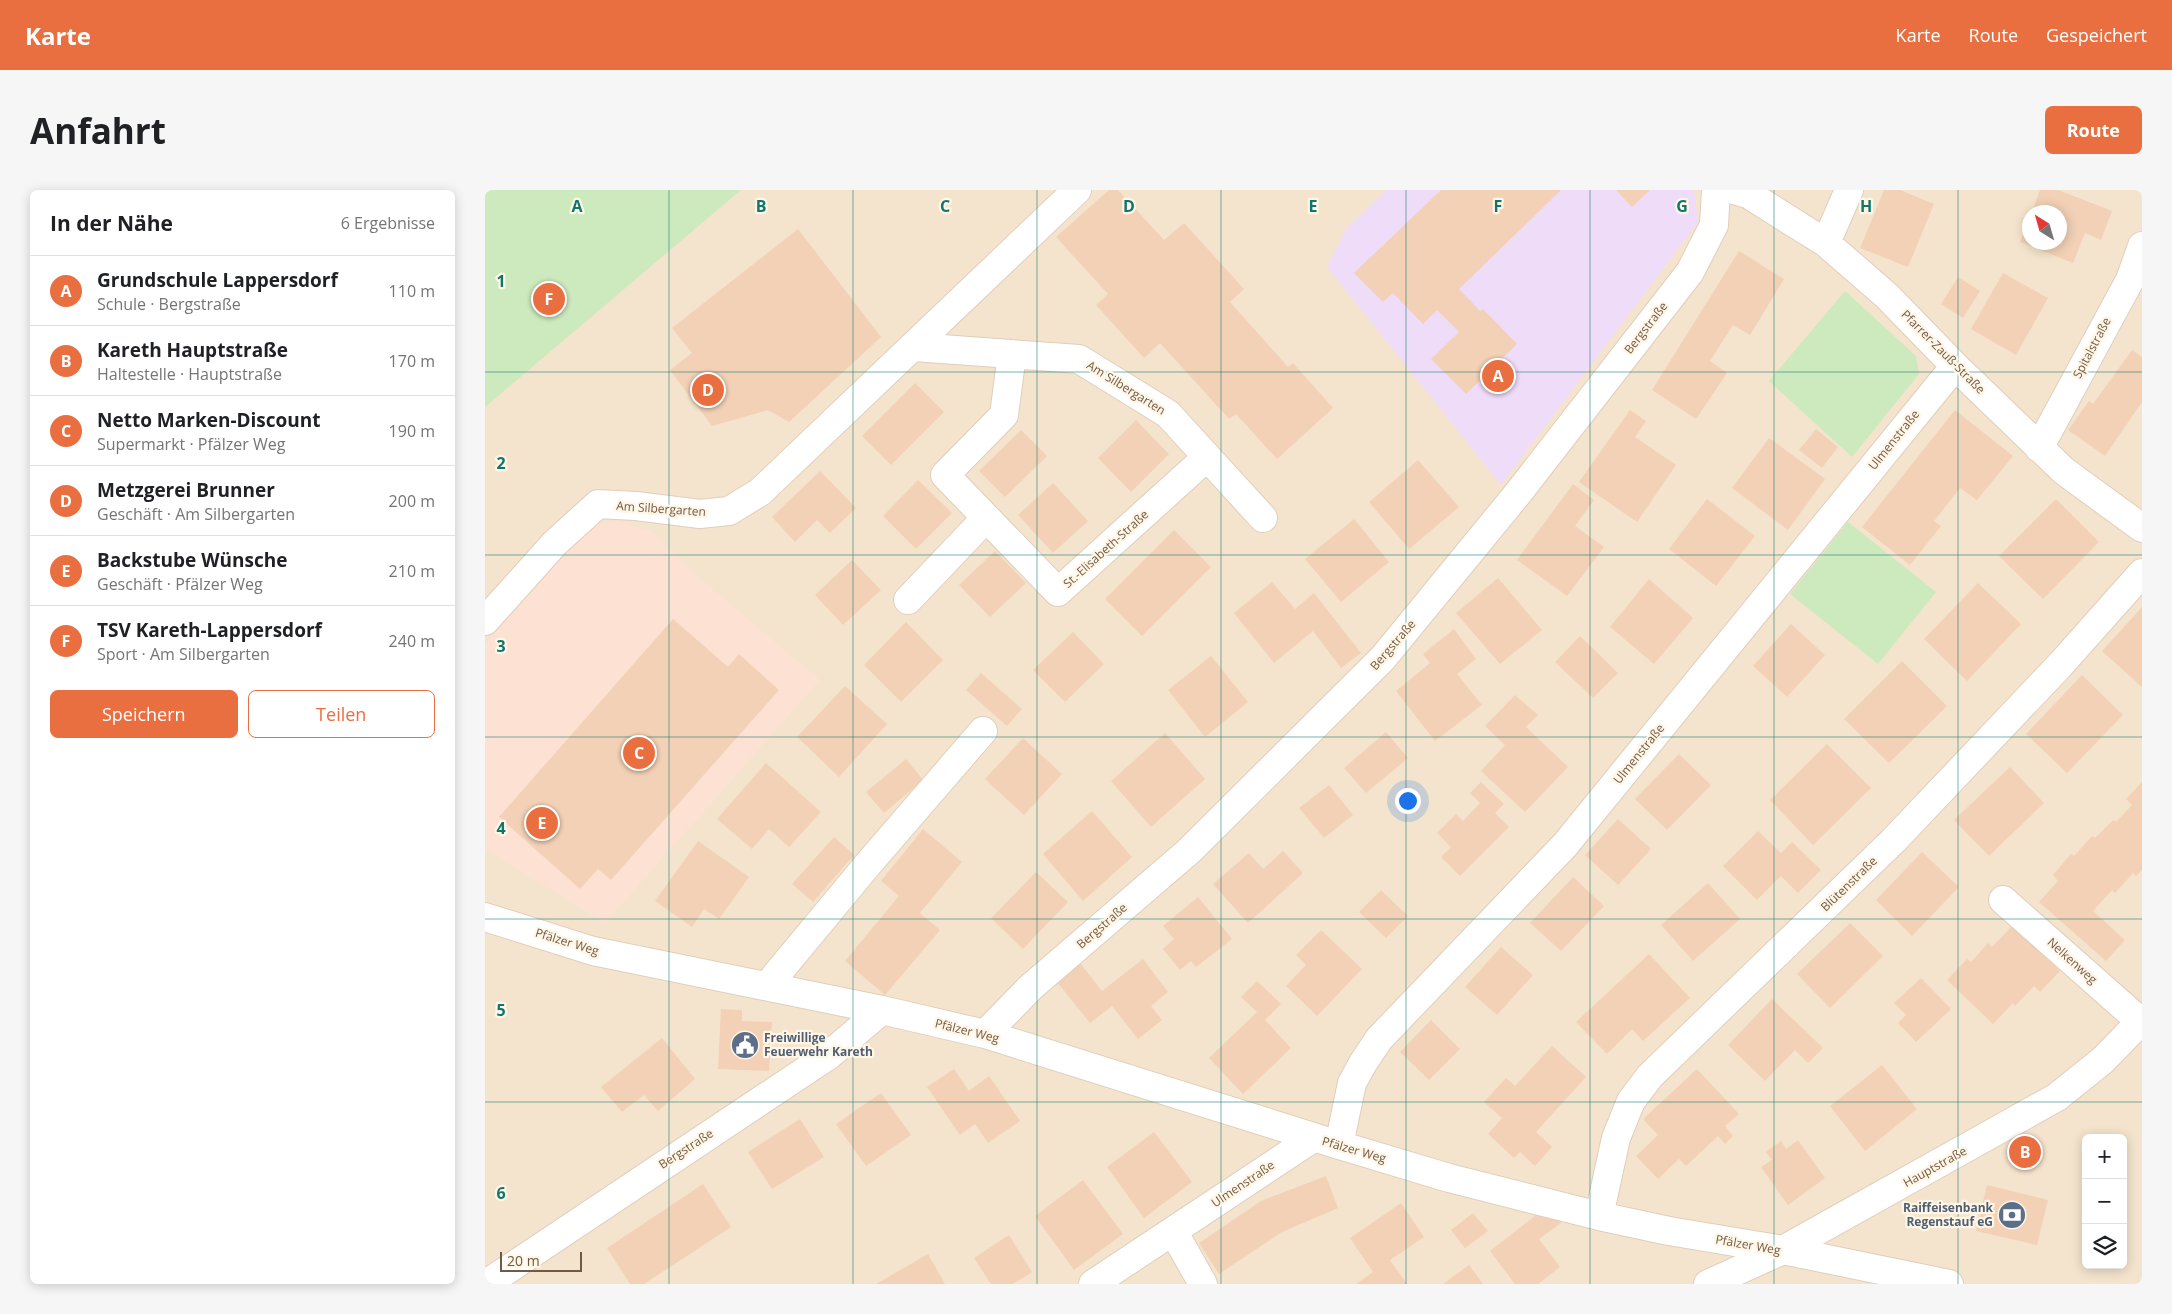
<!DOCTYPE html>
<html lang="de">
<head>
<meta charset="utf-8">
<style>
  :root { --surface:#fff; --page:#f6f6f6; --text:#202124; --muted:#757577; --line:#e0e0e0; --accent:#e96f41 }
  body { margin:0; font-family:"Open Sans",sans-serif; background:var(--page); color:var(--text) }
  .controls { position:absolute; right:15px; bottom:15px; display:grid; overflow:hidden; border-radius:8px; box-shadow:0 2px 12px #0003 }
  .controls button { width:45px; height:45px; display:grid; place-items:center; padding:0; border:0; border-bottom:1px solid var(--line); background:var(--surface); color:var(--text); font:25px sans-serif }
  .compass { position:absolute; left:1537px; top:15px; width:45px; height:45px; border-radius:50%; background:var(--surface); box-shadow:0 2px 12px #0003; rotate:323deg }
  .scale { position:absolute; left:15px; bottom:12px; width:82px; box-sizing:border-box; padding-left:5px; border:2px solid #725947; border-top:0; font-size:14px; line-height:18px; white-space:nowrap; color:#725947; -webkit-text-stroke:4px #fff6e5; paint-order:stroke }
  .you { position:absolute; left:922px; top:610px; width:18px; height:18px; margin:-12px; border:4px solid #fff; border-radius:50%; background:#1a73e8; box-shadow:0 0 0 8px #1a73e833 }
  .badge { display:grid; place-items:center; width:32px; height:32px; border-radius:50%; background:var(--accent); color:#fff; font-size:16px; font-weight:700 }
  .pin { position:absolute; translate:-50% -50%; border:2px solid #fff; box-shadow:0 1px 5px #0006 }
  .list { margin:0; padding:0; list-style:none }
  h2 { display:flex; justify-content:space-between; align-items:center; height:65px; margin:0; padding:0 20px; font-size:21px }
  h2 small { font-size:16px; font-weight:400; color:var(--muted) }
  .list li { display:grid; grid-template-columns:32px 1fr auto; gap:15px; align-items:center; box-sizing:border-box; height:70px; padding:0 20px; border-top:1px solid var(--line) }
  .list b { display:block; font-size:19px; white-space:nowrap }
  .list p { margin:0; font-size:16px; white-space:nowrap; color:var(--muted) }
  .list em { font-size:16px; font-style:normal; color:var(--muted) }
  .actions { display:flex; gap:10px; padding:15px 20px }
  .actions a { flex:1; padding:11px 0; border:1px solid var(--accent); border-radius:8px; text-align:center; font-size:18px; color:var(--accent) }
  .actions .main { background:var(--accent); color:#fff }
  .icon { flex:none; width:28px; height:28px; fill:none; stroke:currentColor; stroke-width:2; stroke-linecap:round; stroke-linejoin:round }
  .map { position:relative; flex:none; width:1657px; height:1094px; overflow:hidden; border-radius:8px }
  header { display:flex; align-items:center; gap:30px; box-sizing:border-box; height:70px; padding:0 25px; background:var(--accent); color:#fff }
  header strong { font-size:24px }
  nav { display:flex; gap:28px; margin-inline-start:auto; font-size:18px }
  .intro { display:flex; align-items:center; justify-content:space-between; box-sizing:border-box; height:120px; padding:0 30px }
  h1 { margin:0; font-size:35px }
  .button { padding:12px 22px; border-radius:8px; background:var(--accent); color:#fff; font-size:18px; font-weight:700 }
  main { display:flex; gap:30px; padding:0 30px }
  aside { flex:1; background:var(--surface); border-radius:8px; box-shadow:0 2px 12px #0003 }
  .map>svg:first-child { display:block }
  .residential { fill:#f4e4cd; fill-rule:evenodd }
  .commercial { fill:#fde1d2 }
  .education { fill:#efdcf8 }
  .green { fill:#cde9be }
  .building { fill:#f2d1b6 }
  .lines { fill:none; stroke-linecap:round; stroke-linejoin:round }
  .minor-casing { stroke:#e0cebb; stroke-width:30 }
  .minor { stroke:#fff; stroke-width:28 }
  .grid { fill:none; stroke:#0f766e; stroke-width:1; stroke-opacity:0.55 }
  .labels { text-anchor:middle; stroke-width:4.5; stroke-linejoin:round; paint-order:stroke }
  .street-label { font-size:12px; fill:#725947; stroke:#fff6e5 }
  .service-label { font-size:12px; font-weight:bold; fill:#4e5e75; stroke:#fff6e5; text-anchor:start }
  .grid-label { font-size:16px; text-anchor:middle; font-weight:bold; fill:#0f766e; stroke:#fff6e5; stroke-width:4.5; stroke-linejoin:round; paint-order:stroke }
</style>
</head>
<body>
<header>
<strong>Karte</strong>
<nav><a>Karte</a><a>Route</a><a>Gespeichert</a></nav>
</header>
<div class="intro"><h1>Anfahrt</h1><a class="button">Route</a></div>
<main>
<aside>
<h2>In der Nähe<small>6 Ergebnisse</small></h2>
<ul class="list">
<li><span class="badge">A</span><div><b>Grundschule Lappersdorf</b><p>Schule · Bergstraße</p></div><em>110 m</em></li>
<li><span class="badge">B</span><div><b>Kareth Hauptstraße</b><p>Haltestelle · Hauptstraße</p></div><em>170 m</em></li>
<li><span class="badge">C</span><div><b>Netto Marken-Discount</b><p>Supermarkt · Pfälzer Weg</p></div><em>190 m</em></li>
<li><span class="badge">D</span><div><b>Metzgerei Brunner</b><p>Geschäft · Am Silbergarten</p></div><em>200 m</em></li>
<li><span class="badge">E</span><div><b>Backstube Wünsche</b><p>Geschäft · Pfälzer Weg</p></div><em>210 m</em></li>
<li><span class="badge">F</span><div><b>TSV Kareth-Lappersdorf</b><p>Sport · Am Silbergarten</p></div><em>240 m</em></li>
</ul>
<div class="actions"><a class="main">Speichern</a><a>Teilen</a></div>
</aside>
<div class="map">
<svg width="1657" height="1094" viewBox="0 0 1657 1094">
  <rect width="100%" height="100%" fill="#fcf2df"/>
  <path class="residential" d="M0,0H1657V1094H0ZM1544,22H1574V52H1544ZM1601,948H1638V1075H1601Z"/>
  <path class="commercial" d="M133,332L167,341L215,389L335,490L120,733L0,659V454L106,335Z"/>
  <path class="education" d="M901,0H1209L1213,32L1016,295L842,77L861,39Z"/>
  <path class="green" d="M0,0H256L0,217Z
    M1360,101L1431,166L1434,184L1367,267L1284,191Z
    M1363,332L1451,402L1393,474L1305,404Z"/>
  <path class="building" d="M624,0H633L679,50L699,33L759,99L745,112L803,177L808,173L848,218L792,269L751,224L744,229L675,153L659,168L611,115L623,104L571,47Z
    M956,0H1076L974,99L995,121L998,119L1032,154L981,204L946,169L974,142L952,120L938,134L908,103L898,112L869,83Z
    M1131,0H1165L1147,17Z
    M1399,0H1415L1449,14L1423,77L1375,58Z
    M1555,0H1573L1627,21L1616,50L1600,43L1588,73L1535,52L1544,28V52H1574V22H1547Z
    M313,39L396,147L304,232L283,220L227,236L185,180L207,163L187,138Z
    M1254,61L1299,89L1265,145L1248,135L1225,171L1242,183L1211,229L1167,200Z
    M1518,83L1563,108L1531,165L1486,139Z
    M1473,87L1495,101L1478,128L1456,114Z
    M1647,160L1657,167V212L1620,266L1583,240L1604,211L1608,214Z
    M430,193L459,222L406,275L377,246Z
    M1145,220L1161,231L1150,247L1191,275L1152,332L1094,292Z
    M1470,220L1528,266L1492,310L1475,298L1449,331L1456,336L1425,375L1377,337Z
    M651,230L684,264L646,302L613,268Z
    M1331,239L1353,257L1337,278L1314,260Z
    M536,240L562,266L520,307L494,281Z
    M1284,248L1340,289L1303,340L1247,298Z
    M933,270L974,317L924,359L884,312Z
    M335,281L371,318L345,343L332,330L310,352L287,327Z
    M433,290L467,323L431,359L398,326Z
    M568,293L603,331L568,363L533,325Z
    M1088,294L1109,310L1090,336L1119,357L1082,406L1032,370Z
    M1222,309L1270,346L1231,396L1184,359Z
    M1571,309L1614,352L1558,409L1514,366Z
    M869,329L904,372L856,412L820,369Z
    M689,340L726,377L657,446L620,409Z
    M510,361L541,393L505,427L474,395Z
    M367,370L396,400L358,435L330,405Z
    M1013,388L1057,440L1015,474L971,423Z
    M1164,389L1208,428L1169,474L1125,437Z
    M787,392L810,419L829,403L876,463L856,478L828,441L789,473L749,423Z
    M1493,393L1536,434L1482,491L1439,449Z
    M1657,417V497L1617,461Z
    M188,429L243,477L254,464L294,500L126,690L113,679L95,699L14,627Z
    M421,432L458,470L416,512L379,475Z
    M1306,434L1340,465L1302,507L1268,476Z
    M969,439L991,469L972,484L997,515L950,551L911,501L945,473L938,464Z
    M588,442L619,474L580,512L548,480Z
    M1095,446L1133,483L1108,508L1070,472Z
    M726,466L763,512L720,547L683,500Z
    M1417,471L1462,516L1404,573L1359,529Z
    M496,483L537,519L522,536L481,500Z
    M1597,485L1638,525L1582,583L1541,544Z
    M360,496L402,534L354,587L312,547Z
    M1030,505L1053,525L1041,537L1083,577L1040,622L996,581L1020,555L1000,536Z
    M901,542L923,568L881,603L859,578Z
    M680,543L720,589L666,637L626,591Z
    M538,548L577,584L539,625L500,589Z
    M1342,554L1386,598L1328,655L1285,610Z
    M1194,564L1226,595L1182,640L1150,609Z
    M421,569L438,590L399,623L381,602Z
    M281,573L336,622L304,657L284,639L267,659L232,629Z
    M1525,577L1559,613L1504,666L1469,630Z
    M996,592L1019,614L1010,623L1024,637L975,686L956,667L966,657L952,643L971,624L978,631L995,613L985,603Z
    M1657,592V680L1651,686L1648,683L1630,703L1627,700L1608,721L1640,750L1621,771L1554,712L1573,691L1568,685L1586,664L1589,666L1607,646L1610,648L1628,630L1631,632L1647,615L1641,609Z
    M844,595L868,625L839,648L814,618Z
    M607,621L647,667L598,711L558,664Z
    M1133,629L1166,659L1133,695L1100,665Z
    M438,639L477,672L435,723L455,740L400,805L360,771L414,706L396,691Z
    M1273,641L1296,663L1307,652L1336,680L1313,703L1296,686L1272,710L1238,676Z
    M349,647L369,665L328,712L307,694Z
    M213,651L264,687L234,729L219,719L207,737L170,711Z
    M798,661L818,683L763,733L728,694L764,663L778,679Z
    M1437,662L1474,697L1427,746L1391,710Z
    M551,682L583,712L538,759L506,728Z
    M1088,687L1119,716L1076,761L1045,733Z
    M1223,693L1255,729L1208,771L1176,735Z
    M896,700L923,726L901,748L874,722Z
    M713,707L747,749L711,777L706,771L695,780L678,759L689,749L678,736Z
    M1365,733L1398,766L1345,818L1312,784Z
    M1527,736L1575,781L1555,802L1549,796L1530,816L1528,813L1508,834L1462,790L1482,769L1486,772L1503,753L1507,757Z
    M836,740L877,779L832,826L801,796L821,775L811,765Z
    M1016,757L1048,785L1012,825L980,797Z
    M1164,764L1205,808L1158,851L1147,839L1122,864L1091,832Z
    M658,769L683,802L666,816L677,830L653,849L627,816L605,833L572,792L595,773L617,801Z
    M1436,788L1466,819L1431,852L1413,833L1421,825L1409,813Z
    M772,791L796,814L780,830L806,858L758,904L724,868L772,822L756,807Z
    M1287,809L1338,858L1323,873L1310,860L1280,891L1243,855Z
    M236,819L257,820V831L287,832L284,881L233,879Z
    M946,830L975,859L944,890L915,862Z
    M177,848L210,889L173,921L159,905L137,922L116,897Z
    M1067,856L1101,887L1051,942L1067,957L1050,976L1035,962L1029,968L1003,944L1017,928L999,912L1021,888L1030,896Z
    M1397,875L1432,919L1380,961L1345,916Z
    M469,879L484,901L504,886L535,931L503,953L490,934L475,945L442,897Z
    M1212,879L1254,924L1240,936L1248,946L1240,954L1233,946L1201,976L1194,969L1173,989L1151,966L1173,945L1158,929Z
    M396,903L426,945L381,976L351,934Z
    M315,929L339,967L287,999L263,962Z
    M669,942L707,992L659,1028L622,977Z
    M1313,950L1340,988L1303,1015L1276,977L1287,970L1281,962L1296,951L1301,959Z
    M841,986L853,1018L797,1042L734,1084L714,1053L776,1011Z
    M598,990L638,1044L589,1080L550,1026Z
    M218,994L246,1037L159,1094H145L122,1058Z
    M1502,995L1563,1010L1552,1055L1491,1041Z
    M916,1013L939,1047L905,1070L922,1094H871L888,1082L865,1048Z
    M1064,1015L1077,1032L1054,1049L1075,1077L1053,1094H1030L1005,1061Z
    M988,1023L1003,1041L980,1058L966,1040Z
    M524,1045L547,1082L528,1094H506L489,1068Z
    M443,1064L460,1094H391Z
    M984,1075L998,1094H958Z"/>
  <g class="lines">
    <defs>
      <path id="minor" d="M1249,0L1263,4L1341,53L1402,106L1470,176L1579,281L1657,338
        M1341,53L1364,0
        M429,157L594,169L683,224L778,328
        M527,164L519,225L460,285L573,402L722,267
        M1554,258L1645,90L1657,56
        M423,410L501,328
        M0,431L70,353L113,314L151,316L215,324L244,321L275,302L592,0
        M1518,710L1656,832
        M0,727L108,761L397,820L500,844L854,955L964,988L1114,1026L1184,1041L1298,1060L1464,1094
        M282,796L384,673L498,541
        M500,844L546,797L704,661L898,468L1034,302L1205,82L1229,35L1231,0
        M854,955L867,893L878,873L894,849L1080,655L1470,176
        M1114,1026L1131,948L1146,911L1165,886L1409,650L1576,474L1657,383
        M688,1041L718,1094
        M1,1094L344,865L397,820
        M608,1094L828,948
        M1223,1094L1298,1060L1572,907L1618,870L1657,830"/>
    </defs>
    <use href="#minor" class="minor-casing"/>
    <use href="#minor" class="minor"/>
  </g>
  <path class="grid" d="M184,0V1094M368,0V1094M552,0V1094M736,0V1094M921,0V1094M1105,0V1094M1289,0V1094M1473,0V1094M0,182H1657M0,365H1657M0,547H1657M0,729H1657M0,912H1657"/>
  <defs>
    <symbol id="civic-disc" viewBox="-11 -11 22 22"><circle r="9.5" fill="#5c6f8a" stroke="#fff6e5"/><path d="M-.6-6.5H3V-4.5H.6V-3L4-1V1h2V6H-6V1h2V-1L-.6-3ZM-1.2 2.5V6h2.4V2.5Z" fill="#fff"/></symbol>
    <symbol id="bank-disc" viewBox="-11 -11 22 22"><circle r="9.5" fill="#5c6f8a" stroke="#fff6e5"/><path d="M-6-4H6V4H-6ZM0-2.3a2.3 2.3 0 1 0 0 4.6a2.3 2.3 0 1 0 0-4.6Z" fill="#fff"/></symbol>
  </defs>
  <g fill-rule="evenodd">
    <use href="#civic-disc" x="244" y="839" width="32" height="32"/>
    <use href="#bank-disc" x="1511" y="1009" width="32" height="32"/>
  </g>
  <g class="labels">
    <g class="street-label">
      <text transform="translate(1161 138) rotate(-52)" y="4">Bergstraße</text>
      <text transform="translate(1607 158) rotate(-62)" y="4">Spitalstraße</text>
      <text transform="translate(1458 162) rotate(45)" y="4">Pfarrer-Zauß-Straße</text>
      <text transform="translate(641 198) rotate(32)" y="4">Am Silbergarten</text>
      <text transform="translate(1409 250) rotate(-51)" y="4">Ulmenstraße</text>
      <text transform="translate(176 319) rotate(4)" y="4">Am Silbergarten</text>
      <text transform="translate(621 359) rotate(-42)" y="4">St.-Elisabeth-Straße</text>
      <text transform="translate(908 455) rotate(-49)" y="4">Bergstraße</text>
      <text transform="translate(1154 564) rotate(-51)" y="4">Ulmenstraße</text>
      <text transform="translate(1364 694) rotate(-44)" y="4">Blütenstraße</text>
      <text transform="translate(617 736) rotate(-41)" y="4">Bergstraße</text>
      <text transform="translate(82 752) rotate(17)" y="4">Pfälzer Weg</text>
      <text transform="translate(1587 771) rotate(42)" y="4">Nelkenweg</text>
      <text transform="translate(482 841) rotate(14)" y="4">Pfälzer Weg</text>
      <text transform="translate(201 959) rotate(-33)" y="4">Bergstraße</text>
      <text transform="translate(869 960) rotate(16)" y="4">Pfälzer Weg</text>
      <text transform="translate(1450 977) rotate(-29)" y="4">Hauptstraße</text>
      <text transform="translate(758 994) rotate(-34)" y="4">Ulmenstraße</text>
      <text transform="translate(1263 1055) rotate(10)" y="4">Pfälzer Weg</text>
    </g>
    <g class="service-label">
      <text x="279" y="852">Freiwillige<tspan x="279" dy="14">Feuerwehr Kareth</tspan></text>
      <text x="1508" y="1022" text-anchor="end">Raiffeisenbank<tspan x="1508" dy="14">Regenstauf eG</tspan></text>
    </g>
  </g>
  <g class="grid-label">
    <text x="92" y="22">A</text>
    <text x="276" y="22">B</text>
    <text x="460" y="22">C</text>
    <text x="644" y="22">D</text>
    <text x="828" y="22">E</text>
    <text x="1013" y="22">F</text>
    <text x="1197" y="22">G</text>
    <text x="1381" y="22">H</text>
    <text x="16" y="97">1</text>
    <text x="16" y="279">2</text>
    <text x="16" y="462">3</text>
    <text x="16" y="644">4</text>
    <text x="16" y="826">5</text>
    <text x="16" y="1009">6</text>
  </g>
</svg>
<div class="controls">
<button>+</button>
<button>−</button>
<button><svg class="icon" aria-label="layers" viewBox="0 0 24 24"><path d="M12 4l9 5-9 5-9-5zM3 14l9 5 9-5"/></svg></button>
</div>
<svg class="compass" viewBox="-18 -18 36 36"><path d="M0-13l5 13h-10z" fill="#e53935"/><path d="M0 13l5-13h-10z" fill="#757577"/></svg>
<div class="scale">20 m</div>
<div class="you"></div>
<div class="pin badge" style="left:1013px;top:186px">A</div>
<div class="pin badge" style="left:1540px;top:962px">B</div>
<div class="pin badge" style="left:154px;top:563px">C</div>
<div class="pin badge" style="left:223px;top:200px">D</div>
<div class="pin badge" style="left:57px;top:633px">E</div>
<div class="pin badge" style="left:64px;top:109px">F</div>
</div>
</main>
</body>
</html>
